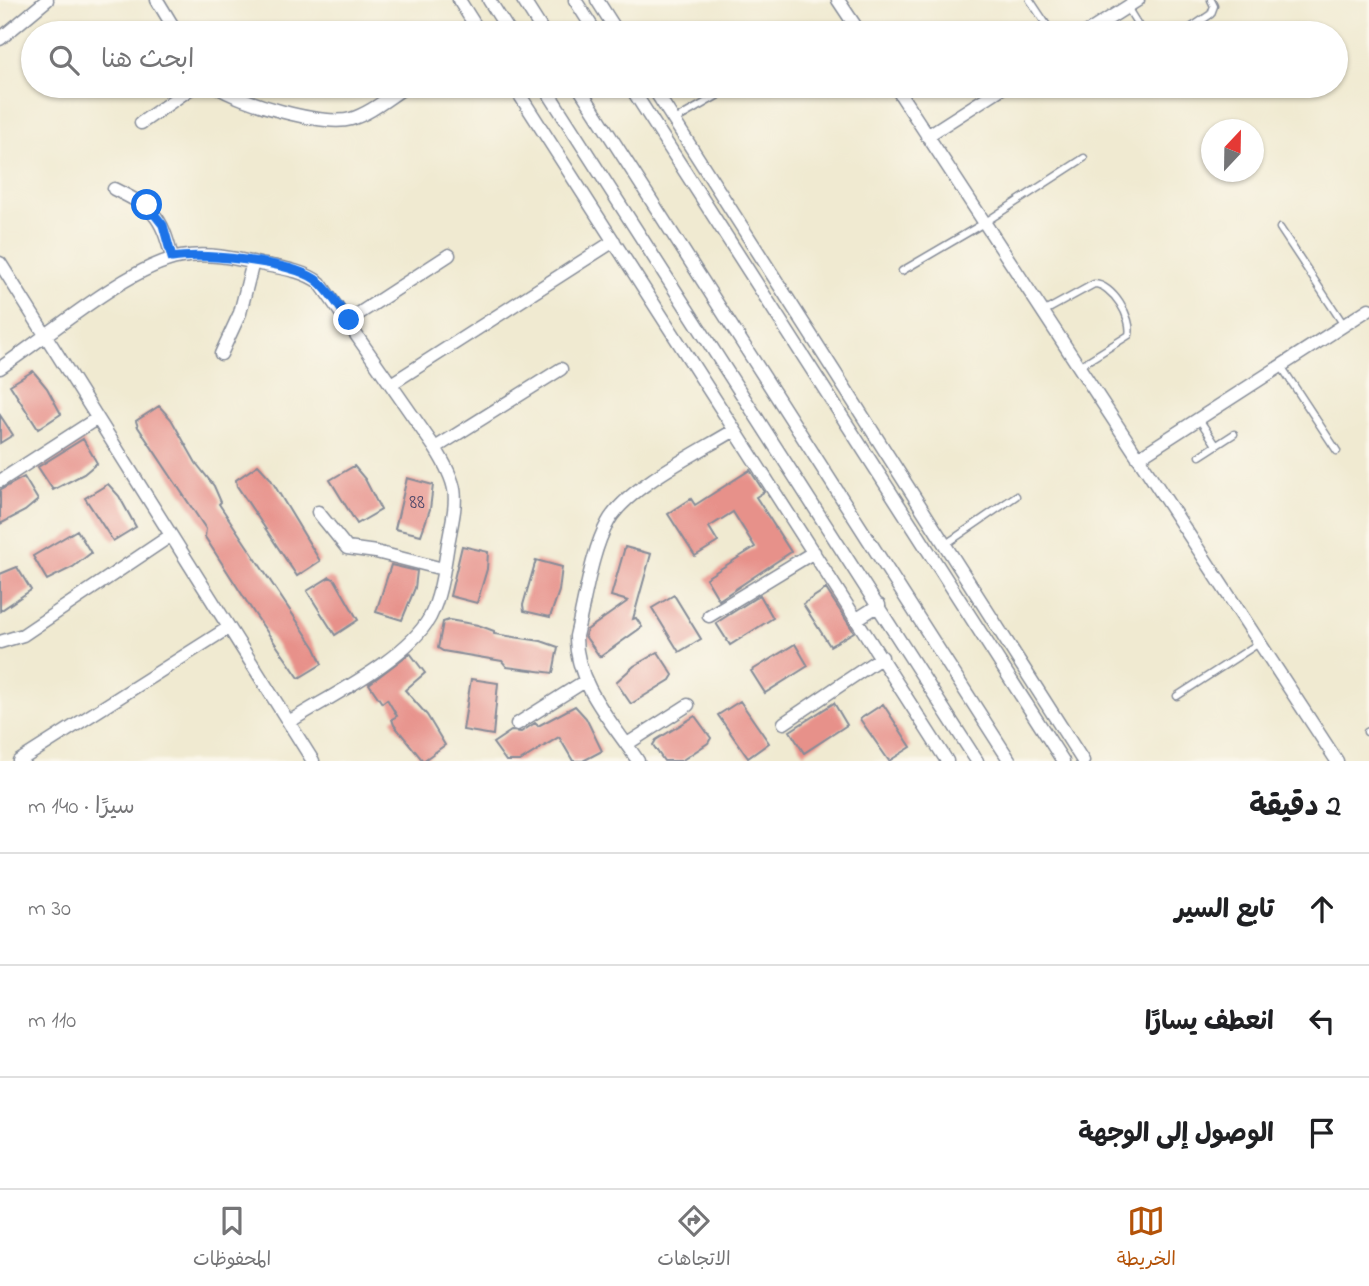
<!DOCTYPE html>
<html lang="ar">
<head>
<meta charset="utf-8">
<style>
  :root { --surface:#fff; --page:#f6f6f6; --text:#202124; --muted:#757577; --line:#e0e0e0; --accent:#b45309 }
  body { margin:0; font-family:"Indie Flower","Playpen Sans Arabic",sans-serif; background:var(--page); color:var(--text); direction:rtl }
  .compass { position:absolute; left:1201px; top:119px; width:63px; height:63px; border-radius:50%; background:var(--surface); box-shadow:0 2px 5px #0004; rotate:22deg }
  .stop { position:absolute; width:21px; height:21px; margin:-16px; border:5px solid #1a73e8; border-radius:50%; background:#fff }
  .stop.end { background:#1a73e8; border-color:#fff; box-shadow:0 2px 7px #0008 }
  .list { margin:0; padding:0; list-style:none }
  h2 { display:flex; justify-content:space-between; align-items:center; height:91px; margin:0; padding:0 28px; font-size:30px }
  h2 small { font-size:23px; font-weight:400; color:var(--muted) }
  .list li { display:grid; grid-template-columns:46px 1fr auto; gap:21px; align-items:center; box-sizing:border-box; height:112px; padding:0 28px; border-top:2px solid var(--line) }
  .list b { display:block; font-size:26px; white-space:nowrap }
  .list em { font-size:23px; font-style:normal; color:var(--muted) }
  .icon { flex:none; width:38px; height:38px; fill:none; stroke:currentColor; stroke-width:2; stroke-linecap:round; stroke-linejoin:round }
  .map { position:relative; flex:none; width:1369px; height:761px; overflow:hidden; direction:ltr }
  .search { position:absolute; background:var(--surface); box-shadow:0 2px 5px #0004; left:21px; right:21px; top:21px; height:77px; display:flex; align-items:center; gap:18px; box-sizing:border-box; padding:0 24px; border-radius:38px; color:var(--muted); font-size:26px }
  .sheet { height:427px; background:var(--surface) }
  nav { display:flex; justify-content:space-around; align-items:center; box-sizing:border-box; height:98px; border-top:2px solid var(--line); background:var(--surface); font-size:19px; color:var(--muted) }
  nav a { display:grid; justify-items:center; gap:4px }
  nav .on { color:var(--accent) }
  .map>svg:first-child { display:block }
  .building { fill:#e7918a }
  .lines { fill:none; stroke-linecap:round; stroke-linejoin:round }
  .service-casing { stroke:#868c98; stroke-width:9 }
  .minor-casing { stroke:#868c98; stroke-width:15 }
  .service { stroke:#fff; stroke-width:6 }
  .minor { stroke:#fff; stroke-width:12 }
  .route { stroke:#1a73e8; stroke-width:9 }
  .labels { text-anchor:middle; stroke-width:5; stroke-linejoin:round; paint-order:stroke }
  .number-label { font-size:21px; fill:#4e4869 }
</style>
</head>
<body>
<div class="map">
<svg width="1369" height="761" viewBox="0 0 1369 761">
  <rect width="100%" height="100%" fill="#fbf7ec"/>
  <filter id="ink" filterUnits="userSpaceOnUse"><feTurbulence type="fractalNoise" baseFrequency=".0143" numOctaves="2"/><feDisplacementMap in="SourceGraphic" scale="14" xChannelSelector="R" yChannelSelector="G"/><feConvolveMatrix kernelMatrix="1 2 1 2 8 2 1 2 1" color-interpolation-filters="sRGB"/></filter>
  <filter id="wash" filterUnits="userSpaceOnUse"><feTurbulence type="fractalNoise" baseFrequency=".00686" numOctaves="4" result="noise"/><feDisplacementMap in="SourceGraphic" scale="28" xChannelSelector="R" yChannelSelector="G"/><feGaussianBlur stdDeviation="1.57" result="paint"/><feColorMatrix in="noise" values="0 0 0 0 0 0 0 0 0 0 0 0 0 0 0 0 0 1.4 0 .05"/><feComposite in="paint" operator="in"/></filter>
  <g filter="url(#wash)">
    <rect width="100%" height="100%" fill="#f0ead1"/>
    <g id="blocks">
      <path class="building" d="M33,371L47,388L61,414L38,429L10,385Z
        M159,406L171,419L196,463L214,486L221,502L219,504L315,648L322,664L299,678L254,613L205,537L206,529L138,427L136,421Z
        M0,415L13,435L0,443Z
        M83,439L97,463L84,474L53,490L38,467Z
        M258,465L270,478L320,561L297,576L237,486L236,480Z
        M354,466L365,479L381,510L357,524L330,480Z
        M750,470L764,492L756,497L791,552L719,600L706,578L755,547L733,512L709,527L718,542L695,556L668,514L691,499L695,505Z
        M24,477L38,500L25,511L0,524V490Z
        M407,478L433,485L430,509L421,535L395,529Z
        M108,484L119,496L136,527L113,541L85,498Z
        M77,530L91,553L73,567L47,580L33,556Z
        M462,546L488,552L487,569L477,603L450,596Z
        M625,547L651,554L633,619L636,618L642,627L600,657L585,636L587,630L628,601L611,596Z
        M536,560L562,567L559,591L550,617L524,611L523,605Z
        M391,565L417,571L415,588L402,620L376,612Z
        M17,567L31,590L0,611V574Z
        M330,577L335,580L358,620L335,635L307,591Z
        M826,589L854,632L830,646L803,604Z
        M674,595L701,639L679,652L652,608Z
        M760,595L773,618L730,645L716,623Z
        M449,620L478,625L494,631V634L541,641L558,647L553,673L507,667L502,661L443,651L438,648L443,622Z
        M795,644L808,666L765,693L751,671Z
        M658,652L673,675L670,680L631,704L616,682L634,666Z
        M410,653L425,673L405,690L427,715L445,745L423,761L394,725L392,719L397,716L387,699L382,703L369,684Z
        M471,679L498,683L493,735L463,730Z
        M740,701L769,743L748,758L718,715Z
        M834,703L847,725L804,753L790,731Z
        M883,704L911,747L889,761L860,719Z
        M575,706L586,718L602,751L583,761H573L559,737L520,761H506L493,743L511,731L521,732L535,723L538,726Z
        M695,716L711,738L708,743L681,761H664L653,745L656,740Z"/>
    </g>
  </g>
  <g filter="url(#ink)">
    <use href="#blocks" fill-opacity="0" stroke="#868c98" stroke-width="2"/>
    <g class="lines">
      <defs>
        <path id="service" d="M1030,0L1052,33
          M1127,7L1143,33
          M1183,33L1211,14L1214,6L1211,0
          M675,120L734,86
          M1280,228L1344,325
          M902,271L984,223L1084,158
          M1043,312L1094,284C1112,284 1133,318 1129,335L1078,367
          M1281,366L1337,451
          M1199,419L1216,445
          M1200,456L1234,434
          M946,544L1016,496
          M1177,696L1259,643
          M1367,732L1369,731"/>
        <path id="minor" d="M157,0L177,33
          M459,0L480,33
          M489,0L510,33
          M523,0L544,33
          M575,0L596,33
          M597,0L618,33
          M838,0L860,33
          M1086,33L1138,0
          M0,39L47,0
          M216,86C239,102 324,127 351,119C371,113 389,97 407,86
          M514,86L947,761
          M544,86L977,761
          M578,86L1010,761
          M630,86L1063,761
          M652,86L1083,761
          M895,86L1337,761
          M141,123L194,86
          M927,136L1005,86
          M114,189C154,209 161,214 172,258
          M0,263L313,761
          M349,320L449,255
          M221,354L240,313L253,262
          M0,368C47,337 128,266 181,257C207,252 234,258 260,264C280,268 303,270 320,283L435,448C461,489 457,497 448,544C444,568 441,595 430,617C407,659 330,696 289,722
          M391,384L614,241
          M435,448L561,369
          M1138,458L1369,309
          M0,481L96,419
          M318,512L347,548L376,552L443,569
          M709,616L814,552
          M857,619L879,605
          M0,642L23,635L170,536
          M784,723L882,657
          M517,724L585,681
          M627,744L688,705
          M19,761L228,628
          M638,761C613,723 575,684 576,636C585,601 591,552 608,522C626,488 699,452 733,431"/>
      </defs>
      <use href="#service" class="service-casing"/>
      <use href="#minor" class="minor-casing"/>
      <use href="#service" class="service"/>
      <use href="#minor" class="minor"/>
    </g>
  </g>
  <g class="lines" filter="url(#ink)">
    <path class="route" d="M147,205L163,225L172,258C203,253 288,261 315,279C328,288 339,307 349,320"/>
  </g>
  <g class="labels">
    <g class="number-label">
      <text x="417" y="508">88</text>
    </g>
  </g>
</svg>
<svg class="compass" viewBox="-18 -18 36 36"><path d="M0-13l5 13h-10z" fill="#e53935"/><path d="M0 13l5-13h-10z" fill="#757577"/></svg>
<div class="stop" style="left:147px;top:205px"></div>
<div class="stop end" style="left:349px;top:320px"></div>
<div class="search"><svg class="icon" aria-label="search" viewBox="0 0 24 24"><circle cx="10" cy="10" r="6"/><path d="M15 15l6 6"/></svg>ابحث هنا</div>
</div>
<section class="sheet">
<h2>2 دقيقة<small>سيرًا · 140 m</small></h2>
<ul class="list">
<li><svg class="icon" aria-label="ahead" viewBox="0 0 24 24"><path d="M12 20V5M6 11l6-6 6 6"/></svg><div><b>تابع السير</b></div><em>30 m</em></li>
<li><svg class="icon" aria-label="left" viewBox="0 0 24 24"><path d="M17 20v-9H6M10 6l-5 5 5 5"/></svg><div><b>انعطف يسارًا</b></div><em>110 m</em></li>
<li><svg class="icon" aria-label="arrive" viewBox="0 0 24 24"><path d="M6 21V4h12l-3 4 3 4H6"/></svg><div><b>الوصول إلى الوجهة</b></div></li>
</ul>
</section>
<nav>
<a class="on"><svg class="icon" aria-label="map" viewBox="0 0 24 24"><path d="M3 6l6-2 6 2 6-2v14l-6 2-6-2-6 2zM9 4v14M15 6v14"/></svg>الخريطة</a>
<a><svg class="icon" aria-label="directions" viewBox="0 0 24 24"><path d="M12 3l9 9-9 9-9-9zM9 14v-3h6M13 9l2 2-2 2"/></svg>الاتجاهات</a>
<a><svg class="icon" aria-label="saved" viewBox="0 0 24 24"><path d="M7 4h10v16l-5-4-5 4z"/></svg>المحفوظات</a>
</nav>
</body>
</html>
